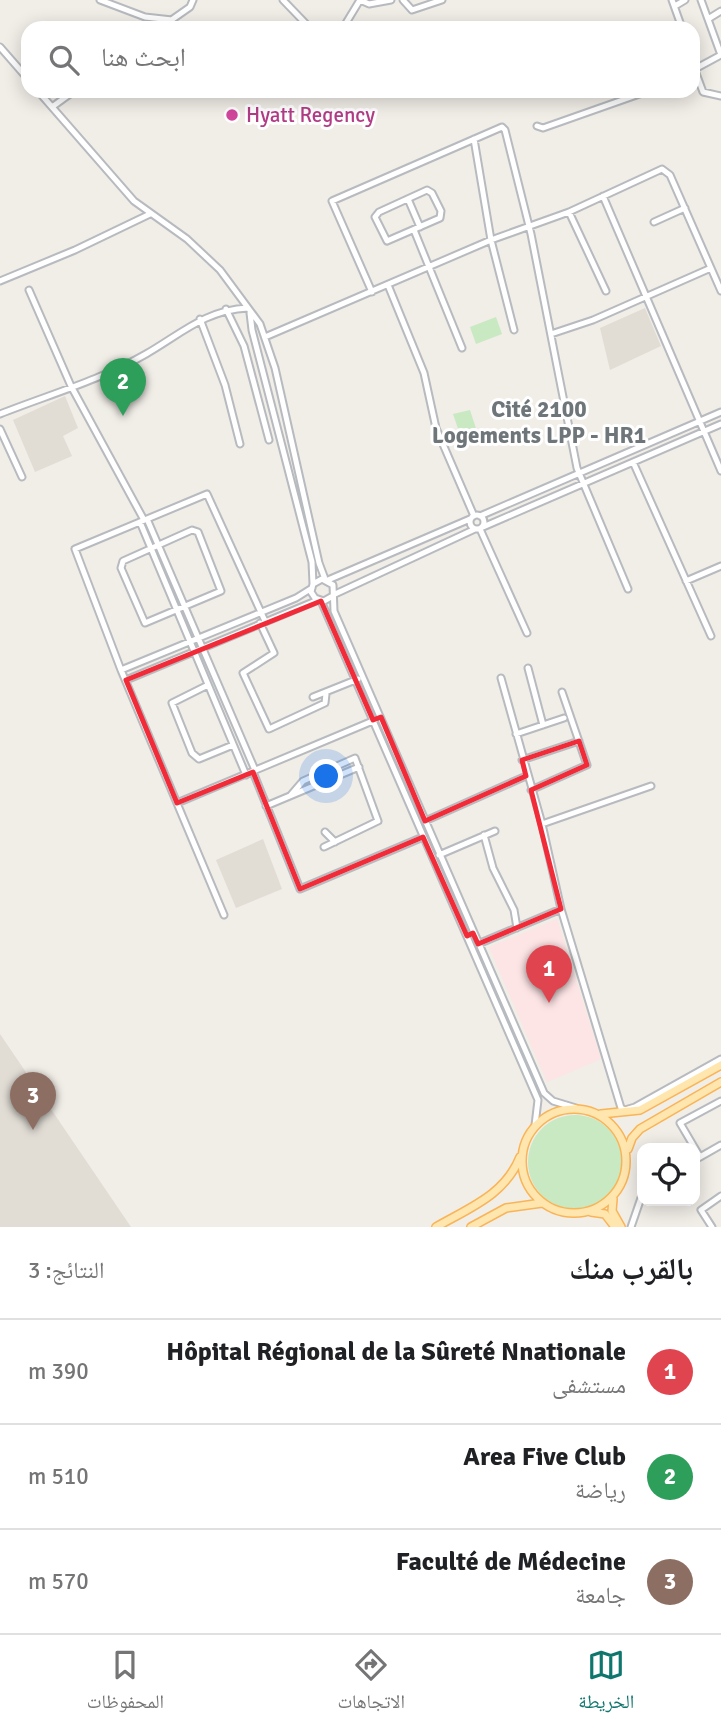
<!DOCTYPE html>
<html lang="ar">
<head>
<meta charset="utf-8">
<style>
  :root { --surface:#fff; --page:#f2f2f2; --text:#202124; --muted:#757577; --line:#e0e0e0; --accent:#0f766e }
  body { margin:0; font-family:Signika,"Noto Naskh Arabic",sans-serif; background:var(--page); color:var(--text); direction:rtl }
  .controls { position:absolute; right:21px; bottom:21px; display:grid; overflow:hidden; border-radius:14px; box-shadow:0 4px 18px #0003 }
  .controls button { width:63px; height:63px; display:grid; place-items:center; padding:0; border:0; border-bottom:2px solid var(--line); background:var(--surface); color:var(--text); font:35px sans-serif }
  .you { position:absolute; left:327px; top:777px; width:24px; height:24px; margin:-18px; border:5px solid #fff; border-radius:50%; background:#1a73e8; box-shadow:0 0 0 10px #1a73e833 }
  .badge { display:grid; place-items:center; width:46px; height:46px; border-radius:50%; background:var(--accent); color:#fff; font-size:23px; font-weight:700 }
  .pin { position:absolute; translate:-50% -58px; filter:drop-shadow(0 2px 4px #0008) }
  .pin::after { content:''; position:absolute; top:37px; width:24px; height:21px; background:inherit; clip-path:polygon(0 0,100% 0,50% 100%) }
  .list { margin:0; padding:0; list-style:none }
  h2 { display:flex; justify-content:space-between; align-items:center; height:91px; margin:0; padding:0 28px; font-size:30px }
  h2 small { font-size:23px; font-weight:400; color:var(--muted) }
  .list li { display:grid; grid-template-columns:46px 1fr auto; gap:21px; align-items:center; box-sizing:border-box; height:105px; padding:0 28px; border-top:2px solid var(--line) }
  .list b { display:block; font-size:26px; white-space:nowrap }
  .list p { margin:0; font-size:23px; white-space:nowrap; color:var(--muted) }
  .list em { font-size:23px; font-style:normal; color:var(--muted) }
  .icon { flex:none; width:38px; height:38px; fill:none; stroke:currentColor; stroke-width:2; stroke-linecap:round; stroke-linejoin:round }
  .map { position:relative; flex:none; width:721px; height:1227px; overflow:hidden; direction:ltr }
  .search { position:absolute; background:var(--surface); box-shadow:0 4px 18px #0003; left:21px; right:21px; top:21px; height:77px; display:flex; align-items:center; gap:18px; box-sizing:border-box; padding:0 24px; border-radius:21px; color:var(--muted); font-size:26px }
  .sheet { height:406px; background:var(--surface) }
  nav { display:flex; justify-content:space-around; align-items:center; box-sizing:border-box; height:98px; border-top:2px solid var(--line); background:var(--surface); font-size:19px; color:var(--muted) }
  nav a { display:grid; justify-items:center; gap:4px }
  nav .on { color:var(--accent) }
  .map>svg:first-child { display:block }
  .education { fill:#e1ddd5 }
  .medical { fill:#fde4e5 }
  .green { fill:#c8e9c2 }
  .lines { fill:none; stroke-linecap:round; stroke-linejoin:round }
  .minor-casing { stroke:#b7babe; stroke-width:9 }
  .major-casing { stroke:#f9b458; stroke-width:10 }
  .minor { stroke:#fff; stroke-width:5 }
  .major { stroke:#ffe6ae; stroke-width:7 }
  .marked { fill:none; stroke:#f22b39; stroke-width:5; stroke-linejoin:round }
  .hotel-dot { fill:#d1479c; stroke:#fff; stroke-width:2.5 }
  .labels { text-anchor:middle; stroke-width:6; stroke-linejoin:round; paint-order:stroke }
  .hotel-label { font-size:21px; fill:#b23c85; stroke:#fff; text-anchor:start }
  .neighbourhood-label { font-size:23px; font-weight:bold; fill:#6f767a; stroke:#fff }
</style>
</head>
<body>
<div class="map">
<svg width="721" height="1227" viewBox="0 0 721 1227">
  <rect width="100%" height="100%" fill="#f1ede7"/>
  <path class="education" d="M645,308L661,346L610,370L600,328Z
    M65,396L78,428L63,436L72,456L35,472L13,420Z
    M263,839L282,889L236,908L216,860Z
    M0,1034L131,1227H0Z"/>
  <path class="medical" d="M557,919L601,1059L547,1082L489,947Z"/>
  <path class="green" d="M496,317L502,334L476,344L470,327Z
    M470,410L480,441L464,446L453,414Z
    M528 1162a47 47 0 1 1 94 0a47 47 0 1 1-94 0Z"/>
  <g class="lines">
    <defs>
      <path id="minor" d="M100,0L145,17L172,20
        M283,0L310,28
        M403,0L412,10L442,0
        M672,0L682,28
        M701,0L721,55
        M675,6L685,0
        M708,19L721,11
        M160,28L190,7L193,0
        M343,28L360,0L369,4L391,0
        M0,47L28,79
        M693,65L703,92L721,96
        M693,70L721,55
        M38,91L134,201L187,239L220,270L260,324L275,368L319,563L325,579
        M52,107L74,91
        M537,126L543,128L648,91
        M474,139L491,240L514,330
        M427,190L432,193L441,211L440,218L387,241L375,217L379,212Z
        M603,196L721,471
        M408,199L420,227
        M569,212L606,291
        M654,222L685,208
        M414,230L462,348
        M0,281L75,250L150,214
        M388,285L424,373L436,428L474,516
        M29,290L71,386L144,520
        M372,292L332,201L502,127L505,130L531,234L577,468L628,589
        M226,309L244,346L269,440
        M250,313L252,330L312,562L313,584
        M200,319L225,385L240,444
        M551,334L593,320L711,268
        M265,337L491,240L569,212L662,169L670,175L721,291
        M0,414C48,395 101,380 146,354C181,334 205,310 248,308
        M0,429L22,477
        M633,462L711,636
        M470 522a7 7 0 1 1 14 0a7 7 0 1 1-14 0Z
        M480,516L721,412
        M147,519L255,770
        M140,522L246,775
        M483,527L721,424
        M480,529L527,633
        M192,530L198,532L221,591L145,623L121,568L123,561Z
        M328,580L470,519
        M686,581L721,566
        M333,595L475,529
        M331,597L324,601L315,598L311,592L313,584L322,579L333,585L334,611L544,1093L553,1101L576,1108
        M321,601L538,1100L535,1125
        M260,623L274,653L243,673L269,729L325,703L326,694
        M528,668L543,725
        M121,670L296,598L312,588
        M501,678L542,824L561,909L621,1108L625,1110L635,1107L721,1059
        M126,680L318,600
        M208,685L172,703L192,753L199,759L233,745
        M313,697L358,679
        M516,734L564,718
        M522,760L579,741
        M253,772L300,889L423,837
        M531,790L587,765L562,692
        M291,795L303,781L355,758L378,821L324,847
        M177,803L375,720
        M266,806L359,767
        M425,821L526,776
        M542,824L651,786
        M325,832L335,842
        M484,835L493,868L514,910L517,928
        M439,855L495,831
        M224,915L121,670L75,549L207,494L265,621
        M478,944L561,909
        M700,1157L721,1145
        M695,1160L700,1157L680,1123L721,1101
        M631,1227L642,1195
        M712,1227L701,1210L721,1196"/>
      <path id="major" d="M522 1161a52 52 0 1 1 104 0a52 52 0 1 1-104 0Z
        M601,1114L640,1110L721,1065
        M628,1149L632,1138L640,1129L721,1082
        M613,1199L612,1211L621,1227
        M591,1212L605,1214L615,1227
        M436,1227C469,1208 505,1195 520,1157
        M471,1227L506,1208L542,1203"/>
    </defs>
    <use href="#minor" class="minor-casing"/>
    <use href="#major" class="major-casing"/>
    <use href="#minor" class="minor"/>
    <use href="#major" class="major"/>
  </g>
  <path class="marked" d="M321,601L373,720L381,717L425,821L526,776L522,760L579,741L587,765L531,790L561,909L478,944L473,933L467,936L423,837L300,889L253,772L177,803L126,680Z"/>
  <circle class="hotel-dot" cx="232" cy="115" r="7"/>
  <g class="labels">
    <g class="hotel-label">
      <text x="246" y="122">Hyatt Regency</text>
    </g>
    <g class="neighbourhood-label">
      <text x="539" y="417">Cité 2100<tspan x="539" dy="26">Logements LPP - HR1</tspan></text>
    </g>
  </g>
</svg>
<div class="controls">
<button><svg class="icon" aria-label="locate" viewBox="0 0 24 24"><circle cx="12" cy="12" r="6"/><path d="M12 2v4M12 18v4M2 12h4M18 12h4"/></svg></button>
</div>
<div class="you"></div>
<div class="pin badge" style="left:549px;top:1003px;background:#e0444e">1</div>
<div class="pin badge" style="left:123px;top:416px;background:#2e9e5b">2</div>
<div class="pin badge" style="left:33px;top:1130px;background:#8d6e63">3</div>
<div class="search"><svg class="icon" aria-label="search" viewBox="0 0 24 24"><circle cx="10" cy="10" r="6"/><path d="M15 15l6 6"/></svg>ابحث هنا</div>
</div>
<section class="sheet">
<h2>بالقرب منك<small>النتائج: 3</small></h2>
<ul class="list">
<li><span class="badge" style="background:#e0444e">1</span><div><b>Hôpital Régional de la Sûreté Nnationale</b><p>مستشفى</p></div><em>390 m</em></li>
<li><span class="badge" style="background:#2e9e5b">2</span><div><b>Area Five Club</b><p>رياضة</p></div><em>510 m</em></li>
<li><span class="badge" style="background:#8d6e63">3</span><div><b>Faculté de Médecine</b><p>جامعة</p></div><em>570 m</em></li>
</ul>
</section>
<nav>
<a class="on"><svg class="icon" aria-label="map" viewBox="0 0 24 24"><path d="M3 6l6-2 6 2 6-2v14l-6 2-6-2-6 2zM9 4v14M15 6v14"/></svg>الخريطة</a>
<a><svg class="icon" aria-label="directions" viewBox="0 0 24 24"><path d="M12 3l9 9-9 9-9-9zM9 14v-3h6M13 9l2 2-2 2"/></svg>الاتجاهات</a>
<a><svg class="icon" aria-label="saved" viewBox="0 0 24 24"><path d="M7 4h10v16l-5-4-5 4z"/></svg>المحفوظات</a>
</nav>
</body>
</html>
